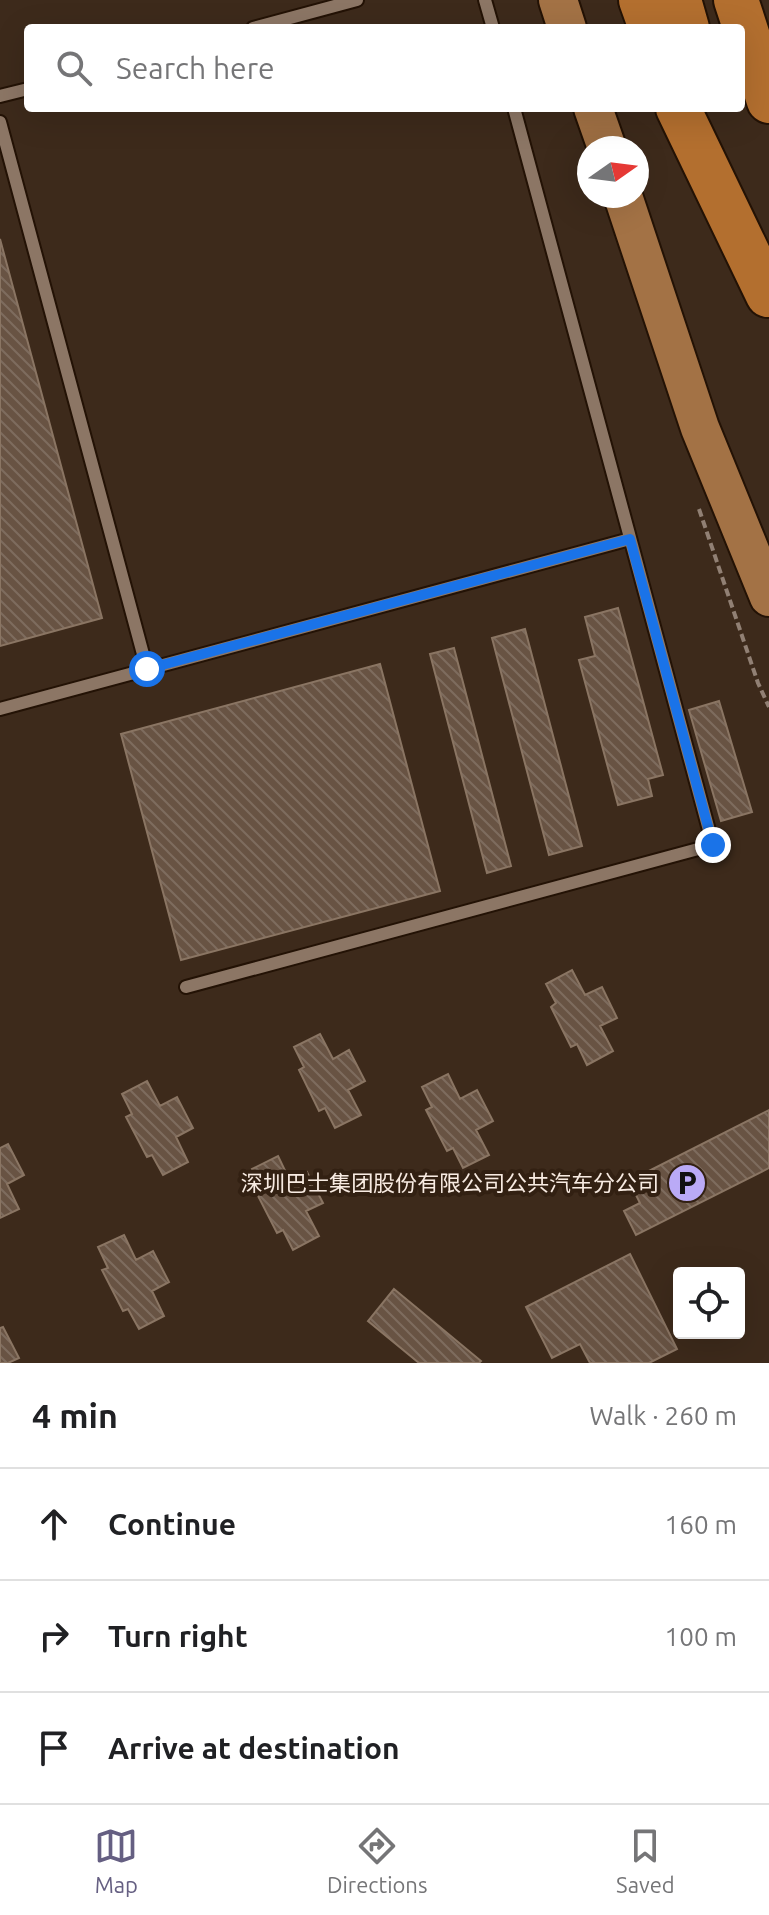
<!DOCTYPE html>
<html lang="en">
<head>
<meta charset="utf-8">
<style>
  :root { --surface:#fff; --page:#f6f6f6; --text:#202124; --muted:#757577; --line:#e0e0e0; --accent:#655f82 }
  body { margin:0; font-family:Ubuntu,"Noto Sans SC",sans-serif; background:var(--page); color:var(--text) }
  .controls { position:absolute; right:24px; bottom:24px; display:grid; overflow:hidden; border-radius:8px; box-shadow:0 8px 32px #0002 }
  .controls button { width:72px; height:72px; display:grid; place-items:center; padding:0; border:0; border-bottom:2px solid var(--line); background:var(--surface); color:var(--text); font:40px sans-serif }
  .compass { position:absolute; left:577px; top:136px; width:72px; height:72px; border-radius:50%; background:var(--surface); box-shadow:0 8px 32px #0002; rotate:76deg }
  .stop { position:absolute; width:24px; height:24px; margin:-18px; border:6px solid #1a73e8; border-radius:50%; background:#fff }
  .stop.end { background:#1a73e8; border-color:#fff; box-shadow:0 2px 8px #0008 }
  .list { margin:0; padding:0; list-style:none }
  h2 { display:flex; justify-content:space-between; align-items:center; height:104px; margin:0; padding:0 32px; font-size:34px }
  h2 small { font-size:26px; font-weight:400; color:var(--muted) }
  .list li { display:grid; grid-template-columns:52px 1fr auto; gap:24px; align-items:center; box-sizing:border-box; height:112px; padding:0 32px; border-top:2px solid var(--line) }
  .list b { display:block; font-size:30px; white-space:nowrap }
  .list em { font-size:26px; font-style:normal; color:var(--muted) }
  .icon { flex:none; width:44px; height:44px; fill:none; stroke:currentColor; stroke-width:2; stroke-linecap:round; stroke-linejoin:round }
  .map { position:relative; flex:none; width:769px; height:1363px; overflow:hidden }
  .search { position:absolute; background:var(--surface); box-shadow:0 8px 32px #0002; left:24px; right:24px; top:24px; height:88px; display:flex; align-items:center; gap:20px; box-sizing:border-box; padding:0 28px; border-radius:8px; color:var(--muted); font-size:30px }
  .sheet { height:440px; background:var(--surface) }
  nav { display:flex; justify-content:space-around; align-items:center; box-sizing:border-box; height:112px; border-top:2px solid var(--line); background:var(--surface); font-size:22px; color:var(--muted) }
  nav a { display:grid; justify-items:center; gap:4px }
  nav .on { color:var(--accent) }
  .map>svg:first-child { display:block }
  .building { fill:url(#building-back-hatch); stroke:#8a7563; stroke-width:2 }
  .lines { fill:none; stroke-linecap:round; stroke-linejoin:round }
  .lane-casing { stroke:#231205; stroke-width:16 }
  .primary-casing { stroke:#231205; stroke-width:42 }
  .highway-casing { stroke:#231205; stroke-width:48 }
  .path { stroke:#918074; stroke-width:4; stroke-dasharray:8 4; stroke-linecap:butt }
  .lane { stroke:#8c7665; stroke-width:12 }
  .primary { stroke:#a37245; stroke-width:38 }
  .highway { stroke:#b36f2f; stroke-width:44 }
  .route { stroke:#1a73e8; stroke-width:10 }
  .labels { text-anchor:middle; stroke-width:8; stroke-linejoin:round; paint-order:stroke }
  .poi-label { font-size:22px; fill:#f8ebe2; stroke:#322012; text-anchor:end }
</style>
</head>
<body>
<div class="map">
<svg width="769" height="1363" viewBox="0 0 769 1363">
  <defs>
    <pattern id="building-back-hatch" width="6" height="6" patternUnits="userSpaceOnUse" patternTransform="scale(2)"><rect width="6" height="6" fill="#685343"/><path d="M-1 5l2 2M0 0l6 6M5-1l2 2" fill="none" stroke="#7e6c5e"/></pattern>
  </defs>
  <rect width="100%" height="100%" fill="#3d2a1b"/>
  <path class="building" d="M0,239L102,618L0,646Z
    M618,608L663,775L648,779L652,796L618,805L579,660L595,656L585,617Z
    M525,629L582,846L549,855L492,638Z
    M454,648L511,866L487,873L430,654Z
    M380,664L440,891L181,960L121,734Z
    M719,701L752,812L721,821L689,710Z
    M572,970L585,995L602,987L617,1018L600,1026L613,1051L587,1065L577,1044L571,1047L551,1007L556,1003L546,984Z
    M320,1034L333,1059L349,1050L365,1081L348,1090L361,1115L335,1128L325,1108L319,1111L299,1070L304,1067L294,1047Z
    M448,1074L460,1099L477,1090L493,1121L476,1130L489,1155L463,1168L453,1148L447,1151L426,1110L432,1107L422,1087Z
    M147,1081L160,1106L177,1097L193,1128L176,1137L188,1162L163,1175L152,1155L147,1157L126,1117L132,1114L122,1094Z
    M769,1110V1168L636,1235L624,1211L640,1203L629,1181Z
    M8,1144L24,1175L7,1184L19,1209L0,1218V1148Z
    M278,1156L290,1181L307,1172L323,1203L306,1211L319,1236L293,1250L283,1230L277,1233L256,1192L262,1189L252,1169Z
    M124,1235L136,1260L153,1251L169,1282L152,1291L164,1316L139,1329L128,1309L123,1311L102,1270L108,1268L98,1247Z
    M630,1254L677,1349L649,1363H590L580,1344L552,1358L526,1307Z
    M394,1289L481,1361L479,1363H419L368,1321Z
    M3,1327L19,1358L8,1363H0V1328Z"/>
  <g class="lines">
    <defs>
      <path id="lane" d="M485,0L493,28
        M253,28L357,0
        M0,96L28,89
        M0,122L147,669
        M0,709L630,539
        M186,987L713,845L514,108"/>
      <path id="primary" d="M558,0L567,28
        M593,108L607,148
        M623,196L700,428L769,597"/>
      <path id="highway" d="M641,0L651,28
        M679,0L687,28
        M736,0L769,101
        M678,108L768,295"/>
    </defs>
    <use href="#lane" class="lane-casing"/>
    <use href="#primary" class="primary-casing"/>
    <use href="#highway" class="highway-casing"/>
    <path class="path" d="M583,168L589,184
      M699,509L758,683L769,707"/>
    <use href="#lane" class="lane"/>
    <use href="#primary" class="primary"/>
    <use href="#highway" class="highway"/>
  </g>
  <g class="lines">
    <path class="route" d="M147,669L630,539L713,845"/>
  </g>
  <defs>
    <symbol id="parking-disc" viewBox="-11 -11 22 22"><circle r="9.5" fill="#baaaf6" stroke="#322012"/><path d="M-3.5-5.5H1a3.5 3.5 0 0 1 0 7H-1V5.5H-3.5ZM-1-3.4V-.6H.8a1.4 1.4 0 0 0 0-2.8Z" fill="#111"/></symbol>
  </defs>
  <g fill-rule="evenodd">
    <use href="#parking-disc" x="665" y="1161" width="44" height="44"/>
  </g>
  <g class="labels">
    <g class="poi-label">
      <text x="659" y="1191">深圳巴士集团股份有限公司公共汽车分公司</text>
    </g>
  </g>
</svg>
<div class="controls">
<button><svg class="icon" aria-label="locate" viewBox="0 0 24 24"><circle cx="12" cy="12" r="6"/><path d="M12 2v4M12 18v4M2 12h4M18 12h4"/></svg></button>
</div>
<svg class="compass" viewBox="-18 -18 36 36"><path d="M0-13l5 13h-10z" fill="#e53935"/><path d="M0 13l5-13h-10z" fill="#757577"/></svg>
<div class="stop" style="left:147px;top:669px"></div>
<div class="stop end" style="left:713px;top:845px"></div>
<div class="search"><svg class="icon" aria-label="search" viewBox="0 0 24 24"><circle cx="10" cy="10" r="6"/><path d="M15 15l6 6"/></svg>Search here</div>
</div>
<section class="sheet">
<h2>4 min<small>Walk · 260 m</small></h2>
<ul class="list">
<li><svg class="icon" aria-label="ahead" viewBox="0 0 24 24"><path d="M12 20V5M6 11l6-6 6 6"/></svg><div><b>Continue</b></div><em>160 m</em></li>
<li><svg class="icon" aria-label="right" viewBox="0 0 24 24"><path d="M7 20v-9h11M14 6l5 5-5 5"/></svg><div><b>Turn right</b></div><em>100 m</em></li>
<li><svg class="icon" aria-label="arrive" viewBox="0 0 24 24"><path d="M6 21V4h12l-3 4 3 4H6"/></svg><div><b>Arrive at destination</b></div></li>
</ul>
</section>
<nav>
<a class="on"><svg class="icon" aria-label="map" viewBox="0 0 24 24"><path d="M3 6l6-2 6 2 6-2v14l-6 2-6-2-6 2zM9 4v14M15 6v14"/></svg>Map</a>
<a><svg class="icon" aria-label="directions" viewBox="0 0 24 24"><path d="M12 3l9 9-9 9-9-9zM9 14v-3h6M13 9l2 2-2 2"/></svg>Directions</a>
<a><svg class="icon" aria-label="saved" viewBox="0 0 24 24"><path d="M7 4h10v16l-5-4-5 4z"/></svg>Saved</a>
</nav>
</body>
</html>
